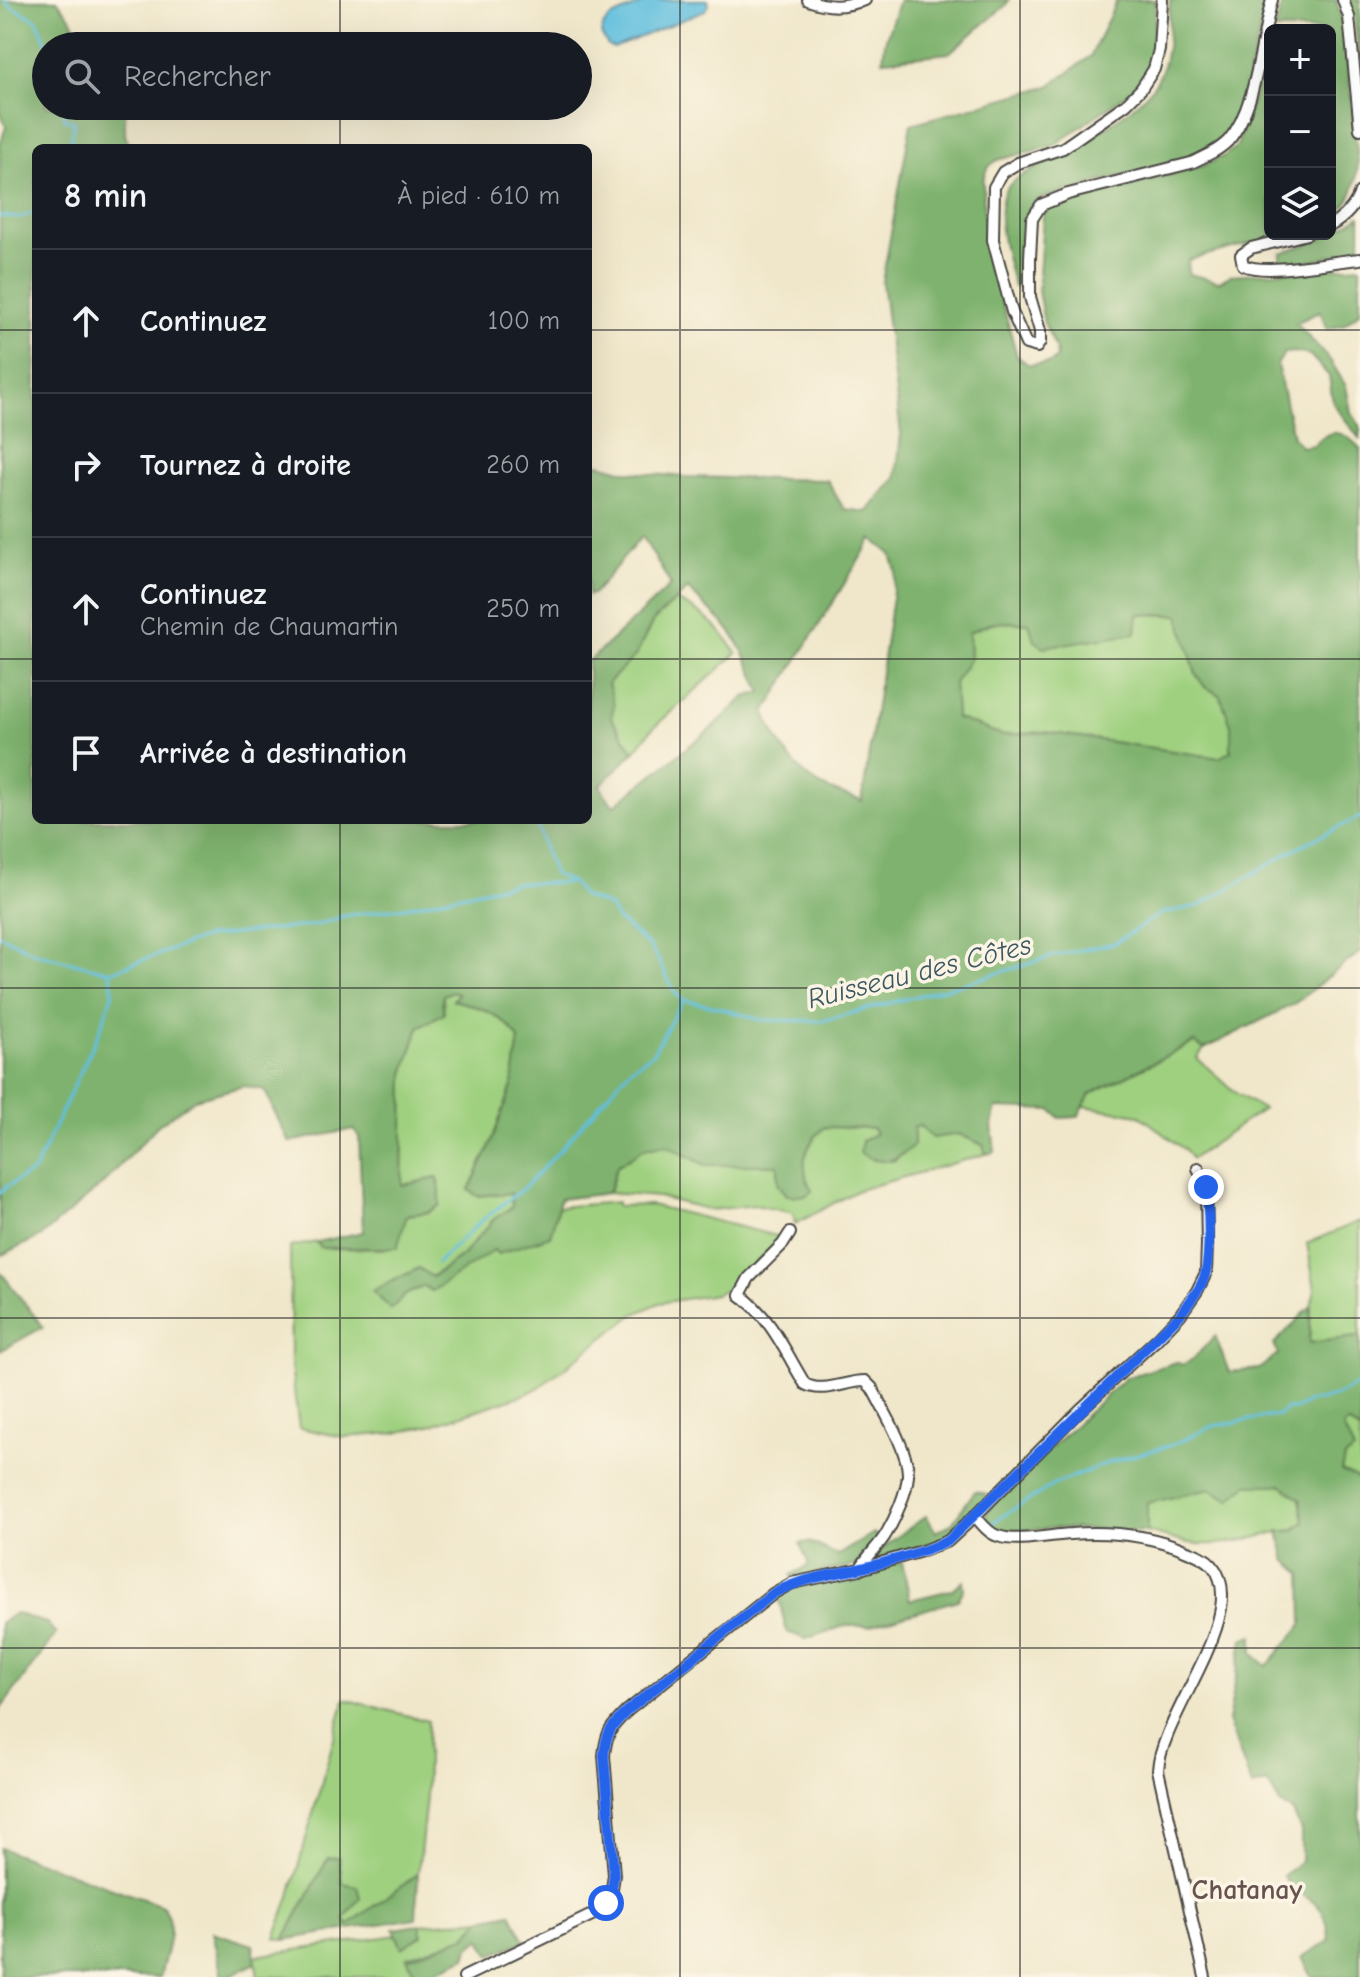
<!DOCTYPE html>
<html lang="fr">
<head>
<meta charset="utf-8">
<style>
  :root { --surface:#171b24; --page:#242831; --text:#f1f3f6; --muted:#9ea1a6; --line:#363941 }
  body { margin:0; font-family:"Comic Neue",sans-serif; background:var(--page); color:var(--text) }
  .controls { position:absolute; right:24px; top:24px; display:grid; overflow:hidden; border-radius:12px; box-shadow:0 8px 32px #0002 }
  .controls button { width:72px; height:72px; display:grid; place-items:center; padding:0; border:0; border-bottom:2px solid var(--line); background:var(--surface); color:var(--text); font:40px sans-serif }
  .stop { position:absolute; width:24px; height:24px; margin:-18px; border:6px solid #2563eb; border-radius:50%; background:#fff }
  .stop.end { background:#2563eb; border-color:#fff; box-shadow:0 2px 8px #0008 }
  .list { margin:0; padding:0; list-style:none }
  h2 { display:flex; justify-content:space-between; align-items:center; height:104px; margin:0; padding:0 32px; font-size:34px }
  h2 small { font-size:26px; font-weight:400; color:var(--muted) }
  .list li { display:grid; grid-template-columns:52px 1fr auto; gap:24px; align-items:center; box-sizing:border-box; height:144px; padding:0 32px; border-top:2px solid var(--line) }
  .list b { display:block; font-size:30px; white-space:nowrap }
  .list p { margin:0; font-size:26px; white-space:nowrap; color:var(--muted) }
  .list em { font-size:26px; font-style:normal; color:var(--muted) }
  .icon { flex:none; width:44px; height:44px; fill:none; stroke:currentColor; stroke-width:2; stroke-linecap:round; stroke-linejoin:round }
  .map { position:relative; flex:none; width:1360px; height:1977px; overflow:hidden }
  .search { position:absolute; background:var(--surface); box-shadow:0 8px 32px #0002; left:32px; top:32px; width:560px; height:88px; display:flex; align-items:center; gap:20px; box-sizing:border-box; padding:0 28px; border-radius:44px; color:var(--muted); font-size:30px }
  .panel { position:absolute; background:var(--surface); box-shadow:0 8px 32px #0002; left:32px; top:144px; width:560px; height:680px; border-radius:12px }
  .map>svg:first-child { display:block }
  .green { fill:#9fd07f; stroke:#657e55; stroke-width:2 }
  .forest { fill:#7fb26e; stroke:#556e4c; stroke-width:2; fill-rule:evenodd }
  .water { fill:#60bfde; stroke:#467584; stroke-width:2 }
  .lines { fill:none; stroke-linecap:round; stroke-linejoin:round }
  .stream { stroke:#60bfde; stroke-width:3 }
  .street-casing { stroke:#494743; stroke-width:14 }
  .street { stroke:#fff; stroke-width:10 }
  .route { stroke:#2563eb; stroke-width:10 }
  .grid { fill:none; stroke:#2b2b2b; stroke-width:2; stroke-opacity:0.55 }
  .labels { text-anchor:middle; stroke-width:7; stroke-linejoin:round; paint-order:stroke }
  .water-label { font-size:28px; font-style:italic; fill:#3b5761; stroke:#fcf5e5 }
  .neighbourhood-label { font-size:28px; font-weight:bold; fill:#665350; stroke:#fcf5e5 }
</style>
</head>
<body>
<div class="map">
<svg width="1360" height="1977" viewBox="0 0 1360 1977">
  <rect width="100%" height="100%" fill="#fcf5e5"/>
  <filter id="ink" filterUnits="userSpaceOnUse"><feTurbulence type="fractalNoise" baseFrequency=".0125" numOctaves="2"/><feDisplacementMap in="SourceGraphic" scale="16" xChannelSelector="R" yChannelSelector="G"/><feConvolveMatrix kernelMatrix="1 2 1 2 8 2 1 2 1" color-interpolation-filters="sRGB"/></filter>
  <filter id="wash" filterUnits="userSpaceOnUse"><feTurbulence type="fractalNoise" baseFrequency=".006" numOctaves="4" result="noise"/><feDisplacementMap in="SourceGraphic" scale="32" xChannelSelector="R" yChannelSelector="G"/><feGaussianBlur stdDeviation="1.8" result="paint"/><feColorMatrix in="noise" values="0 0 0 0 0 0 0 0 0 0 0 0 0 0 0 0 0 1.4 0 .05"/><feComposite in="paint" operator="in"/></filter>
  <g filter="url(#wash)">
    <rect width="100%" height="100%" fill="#f0e7ca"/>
    <path class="green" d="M676,600C705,614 718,626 737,653L652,729L634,752L611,718L608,683L636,655L653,621Z
      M1138,614L1180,615L1196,674L1205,687L1220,695L1231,725V751L1219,758L1046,732L1002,735L956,718L954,683L970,659L969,632L994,622L1029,623L1034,640Z
      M453,991L458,994L454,1000C482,1007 503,1014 519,1039L512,1086L490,1146L469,1189L477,1196L511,1193L512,1208L494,1219L462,1256L431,1277L419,1268L392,1309L405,1295L424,1286L432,1291L494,1249L550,1236L558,1207L617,1202V1206L651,1205L777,1236L779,1240L735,1283L716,1294L659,1303L633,1315L538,1388L526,1394L438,1423L396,1433L343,1437L299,1428L291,1366L290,1247L316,1242L322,1248L388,1249L407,1215L429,1212L402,1186L404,1074L419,1027L444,1013L443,995Z
      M1195,1042L1204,1049L1197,1058L1237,1094L1263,1109L1192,1159L1185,1150L1139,1115L1083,1106L1090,1094Z
      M921,1126L932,1138L959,1134L983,1145L986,1154L858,1190L795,1224L793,1213L755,1205L711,1210L658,1197L609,1193L617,1166L645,1148L666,1145L706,1165H778L811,1191C799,1165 803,1148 824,1127L873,1128L875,1135L873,1160L894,1161L914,1145L913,1127Z
      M1360,1221V1335L1356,1337L1309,1343L1311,1306L1315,1289L1307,1243Z
      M1347,1422L1360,1431V1479L1341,1472L1344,1458L1343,1427Z
      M1247,1485H1283L1300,1499L1304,1522C1290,1533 1286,1530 1270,1534C1243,1541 1217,1547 1189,1543C1175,1541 1160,1535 1147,1532L1146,1503L1211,1489Z
      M345,1699L428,1721L426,1797L418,1874L348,1925L344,1919L360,1898L356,1886L342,1883L328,1858L284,1940L275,1938L290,1896Z
      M481,1919L465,1937L407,1957L417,1977H258L255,1956L396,1935L402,1947L421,1935L419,1925Z"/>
    <path class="forest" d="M0,0H57L73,21L83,46H46V106H125V134L129,148H36V820H588V662L671,585L642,536L594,593L588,596V465L600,464L629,472L686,477L827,480L844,509L867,512L896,478L901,434L882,282L911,124L1049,86L1091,56L1117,0H1156L1152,52L1146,71L1130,92L1053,146L997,160L987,168L983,180L985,240L1017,356L1029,365L1051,363L1057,358L1056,349L1044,323L1038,291L1043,216L1050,207L1206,165L1224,156L1237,146L1270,51V234H1285L1188,260L1189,274L1219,282L1231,275L1360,266V312L1343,325L1327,329L1320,311L1296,323L1330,360L1346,386L1351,412L1360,426V439L1333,403L1329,376L1310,355L1295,352L1284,353L1277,365L1293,437L1302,447L1314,445C1330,426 1346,431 1360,449V952L1294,1004L1204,1049L1194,1042L1090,1094L1078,1117L1060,1118L1051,1110L996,1108L992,1125L995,1152L986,1154L983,1145L959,1134L932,1138L920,1126L914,1128V1145C893,1162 885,1167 860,1153L862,1141L875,1134L873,1128L824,1127C803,1148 799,1165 812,1191L805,1196L787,1195L778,1184V1165H706L666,1145L645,1148L617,1166L608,1193L560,1199L550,1236L498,1254L494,1250L432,1291L424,1286L405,1295L391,1309L372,1291L419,1268L432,1277L462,1256L494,1219L512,1207L511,1193L477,1196L469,1190L490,1146L512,1086L519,1039C502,1014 481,1007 453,1000L458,994L453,991L443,995L442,1001L444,1013L419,1027L404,1074L402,1185L437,1178L440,1189V1205L429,1212L407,1215L397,1248H322L316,1242L363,1232L359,1137L354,1129L289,1142L264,1090L244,1086L195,1099L157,1126L106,1181L42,1236L0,1256V144L6,127L0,110ZM872,539L891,554L896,571L862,801C847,795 828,791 815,782C792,766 774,738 765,712ZM688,589C700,602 713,612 725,625C742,643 751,670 762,692L745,697L713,727L615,805L611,803L600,786L634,752L611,718L614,705L608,683L636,655L653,621ZM1138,614L1179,615L1196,674L1205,687L1220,695L1231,725V751L1219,758L1046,732L1002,735L956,718L954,683L970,659L969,632L994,622L1029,623L1034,640L1043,647L1136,633Z
      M899,0H1009L1005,6L949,53L883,60L885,42Z
      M1170,0H1267L1239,116L1230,130L1215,143L1190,157L1042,198L1034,202L1027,211L1019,286L1014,287C1007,258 995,226 1003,196C1008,176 1046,165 1063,155C1088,140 1145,104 1158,79C1170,55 1168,26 1170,0Z
      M1283,0H1336L1343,23L1358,160C1357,185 1352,204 1330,219V30H1275Z
      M1349,0H1360V66L1354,14Z
      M1360,216V248L1313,261L1281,262V253L1321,239Z
      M0,1271L43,1327L0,1351Z
      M1311,1306L1309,1343L1356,1337L1360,1335V1431L1348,1423L1343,1427L1354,1451L1344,1458L1341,1471L1360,1479V1977H1312L1302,1957L1329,1941C1328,1893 1303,1906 1283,1876L1301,1861V1831L1293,1812L1281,1805L1267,1783L1252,1787L1228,1721L1243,1639L1253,1635V1654L1267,1666L1303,1624L1302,1574L1286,1560L1279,1531H1293L1304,1522L1300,1499L1282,1485H1247L1230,1500L1210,1489L1147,1503V1532L1062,1528L1003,1531L991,1527L984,1519L993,1502L1125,1378L1176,1362L1183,1365L1193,1359L1215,1336L1229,1372L1259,1369L1278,1354L1274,1344Z
      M975,1491L987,1494L977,1508L944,1539L869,1562C886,1543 906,1531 926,1516L936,1532L951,1524Z
      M874,1533L879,1538L856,1565L793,1578L791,1575L809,1565L800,1543L810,1542L838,1555Z
      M902,1562L910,1600L951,1590L963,1581L964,1589L958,1600L869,1626H844L806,1639L787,1632L778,1596C814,1577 862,1571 902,1562Z
      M15,1613L47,1623L56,1634L0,1710V1623Z
      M0,1848L163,1906C178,1926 165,1954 160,1977H0Z
      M339,1857L342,1883L357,1886L360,1898L344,1919L348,1925L418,1874L416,1918L284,1940L328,1858Z
      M511,1913L525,1941L491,1955L480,1939L469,1948L466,1957L424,1977H417L407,1958L465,1937L481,1919Z
      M419,1925L422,1935L402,1948L394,1929Z
      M212,1932L253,1945L256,1963L227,1977H222Z"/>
    <path class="water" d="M650,0H708L709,5L704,11L614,48L608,46L601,34C602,27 604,24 610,18Z"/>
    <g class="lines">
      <path class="stream" d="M4,0L12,7L37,20L48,46
        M63,106L65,120L74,122L71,139L74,148
        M0,216L19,218L36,212
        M536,820L544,849L554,874L573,883L582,896L609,906L616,918L649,946L658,959L675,993L683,1000L716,1007L761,1020L822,1021L966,983L1057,955L1115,943L1162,913L1199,906L1298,847L1360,817
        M0,935L35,953L110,972L206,937L316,925L344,916L405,907L516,883H569
        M0,1193L6,1187L34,1171L100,1030L113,992L110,973
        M437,1263L480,1222L525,1187L559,1151L630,1069L653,1053L683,1000
        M990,1524L1055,1484L1110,1462L1172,1445L1213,1426L1279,1415L1287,1409H1295L1308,1402L1334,1397L1360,1383"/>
    </g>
  </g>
  <g filter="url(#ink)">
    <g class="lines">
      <defs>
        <path id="street" d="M808,0C830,8 843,7 865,0
          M1162,0L1159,50L1154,69L1141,89L1126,104L1063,148L1018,163L1003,172L994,187L993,240L1012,312L1026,344L1037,347L1040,342V331L1030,297V258L1032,219L1041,205L1068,194L1191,163C1204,157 1218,151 1228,141C1257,108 1260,42 1272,0
          M1343,0L1349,17L1360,129
          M1330,226C1344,218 1355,207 1360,192
          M1307,234L1251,248L1241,255L1243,265C1267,276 1332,261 1360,259
          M1198,1168L1206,1187L1207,1245L1206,1273L1197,1291L1180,1315L1157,1339L1080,1410L975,1516C981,1523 989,1534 998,1536C1017,1543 1050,1535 1071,1534C1111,1531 1149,1535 1185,1550C1195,1554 1205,1557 1212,1565C1252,1612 1161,1715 1158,1770L1205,1977
          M790,1233L783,1244L749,1278L740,1295C770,1316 786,1353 805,1384C822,1394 846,1381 865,1381L872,1388C883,1409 909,1452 908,1475C907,1492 895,1519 886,1534C879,1546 867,1556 860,1569
          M464,1977L594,1914L606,1903L611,1895L614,1875L604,1756C606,1732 611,1727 627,1711L774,1593L792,1583L860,1569L925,1550L948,1541L975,1516"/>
      </defs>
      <use href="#street" class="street-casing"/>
      <use href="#street" class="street"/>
    </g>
  </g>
  <g class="lines" filter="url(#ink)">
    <path class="route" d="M606,1903L611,1895L614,1875L604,1756C606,1732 611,1727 627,1711L774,1593C801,1579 829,1575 858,1569C889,1562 919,1553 948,1541L1180,1315C1189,1302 1203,1287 1206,1271C1210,1250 1209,1208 1206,1187"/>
  </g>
  <path class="grid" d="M340,0V46M680,0V1977M1020,0V1977M340,106V148M0,330H36M588,330H1360M0,659H36M588,659H1360M340,820V1977M0,988H1360M0,1318H1360M0,1648H1360"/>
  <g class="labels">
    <g class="water-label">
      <text transform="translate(919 971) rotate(-14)" y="10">Ruisseau des Côtes</text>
    </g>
    <g class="neighbourhood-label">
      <text x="1247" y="1899">Chatanay</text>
    </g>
  </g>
</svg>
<div class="controls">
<button>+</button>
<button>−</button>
<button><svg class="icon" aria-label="layers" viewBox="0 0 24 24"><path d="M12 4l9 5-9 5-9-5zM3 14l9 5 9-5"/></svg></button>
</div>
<div class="stop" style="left:606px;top:1903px"></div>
<div class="stop end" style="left:1206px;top:1187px"></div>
<div class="search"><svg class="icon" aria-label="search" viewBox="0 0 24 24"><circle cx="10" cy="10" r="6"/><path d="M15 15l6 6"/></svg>Rechercher</div>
<section class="panel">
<h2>8 min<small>À pied · 610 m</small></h2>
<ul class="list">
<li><svg class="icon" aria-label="ahead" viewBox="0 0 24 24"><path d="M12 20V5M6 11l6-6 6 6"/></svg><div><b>Continuez</b></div><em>100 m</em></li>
<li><svg class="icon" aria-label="right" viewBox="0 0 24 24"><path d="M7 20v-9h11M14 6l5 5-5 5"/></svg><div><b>Tournez à droite</b></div><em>260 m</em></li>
<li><svg class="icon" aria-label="ahead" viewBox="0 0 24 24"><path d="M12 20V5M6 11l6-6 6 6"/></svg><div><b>Continuez</b><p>Chemin de Chaumartin</p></div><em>250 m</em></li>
<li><svg class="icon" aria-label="arrive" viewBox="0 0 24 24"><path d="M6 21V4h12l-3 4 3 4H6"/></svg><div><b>Arrivée à destination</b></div></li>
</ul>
</section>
</div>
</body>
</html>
